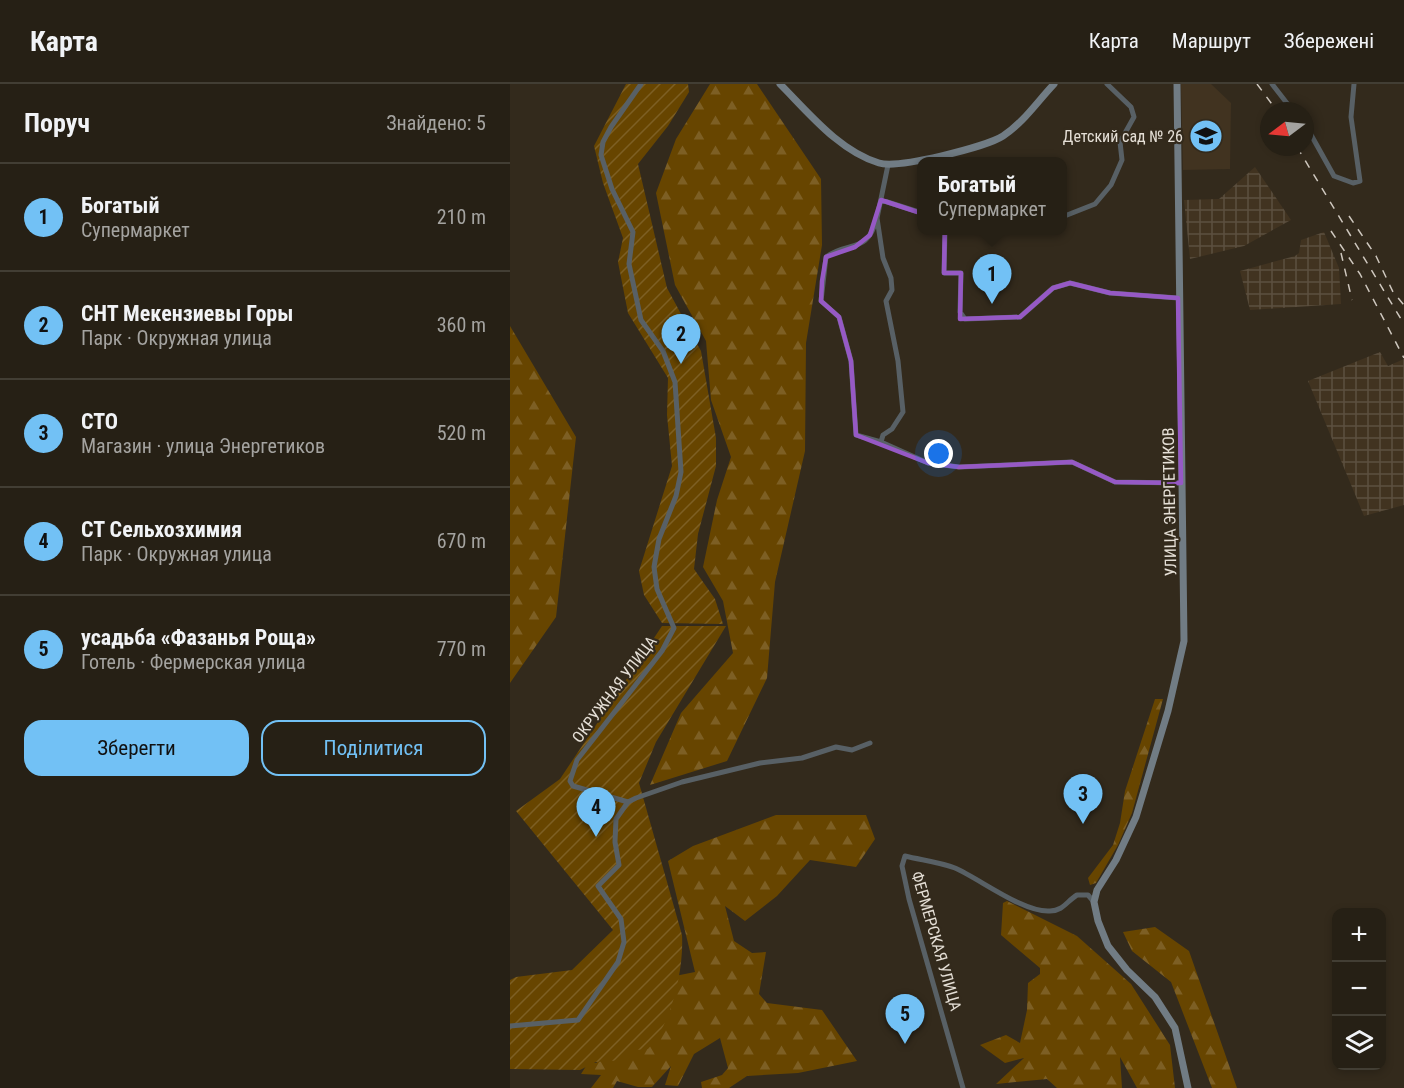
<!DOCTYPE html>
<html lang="uk">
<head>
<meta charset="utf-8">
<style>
  :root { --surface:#262015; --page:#2e281e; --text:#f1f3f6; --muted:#a4a3a0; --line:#423e34; --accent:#72c1f5 }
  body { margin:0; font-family:"Roboto Condensed",sans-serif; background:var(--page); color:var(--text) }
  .controls { position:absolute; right:18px; bottom:18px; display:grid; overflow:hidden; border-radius:12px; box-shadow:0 3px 9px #0003 }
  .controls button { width:54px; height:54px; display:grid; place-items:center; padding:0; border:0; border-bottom:2px solid var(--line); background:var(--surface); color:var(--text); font:30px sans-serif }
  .compass { position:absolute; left:750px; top:18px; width:54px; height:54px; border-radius:50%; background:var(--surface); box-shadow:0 3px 9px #0003; rotate:254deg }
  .you { position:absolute; left:429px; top:370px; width:21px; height:21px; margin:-15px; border:4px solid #fff; border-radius:50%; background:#1a73e8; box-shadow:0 0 0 9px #1a73e833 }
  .badge { display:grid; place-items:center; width:39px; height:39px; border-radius:50%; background:var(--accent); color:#111; font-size:20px; font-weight:700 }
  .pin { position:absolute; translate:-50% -50px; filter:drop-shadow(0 2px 3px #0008) }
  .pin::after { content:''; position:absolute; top:32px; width:21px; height:18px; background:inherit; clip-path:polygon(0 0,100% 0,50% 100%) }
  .popup { position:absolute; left:407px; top:73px; width:150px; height:78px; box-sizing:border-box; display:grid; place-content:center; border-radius:12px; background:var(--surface); filter:drop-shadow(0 2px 4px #0005); font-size:20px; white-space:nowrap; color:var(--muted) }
  .popup b { font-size:22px; color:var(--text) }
  .popup::after { content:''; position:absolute; left:50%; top:100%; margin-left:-12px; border:12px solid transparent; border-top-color:var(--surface) }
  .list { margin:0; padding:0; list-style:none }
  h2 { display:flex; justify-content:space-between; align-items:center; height:78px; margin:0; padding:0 24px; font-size:26px }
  h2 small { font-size:20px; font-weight:400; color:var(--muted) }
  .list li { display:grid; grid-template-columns:39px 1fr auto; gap:18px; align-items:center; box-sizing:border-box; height:108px; padding:0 24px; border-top:2px solid var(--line) }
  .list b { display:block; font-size:22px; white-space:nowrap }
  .list p { margin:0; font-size:20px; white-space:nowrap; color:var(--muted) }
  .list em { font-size:20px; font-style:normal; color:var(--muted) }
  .actions { display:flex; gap:12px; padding:18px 24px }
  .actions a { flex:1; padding:14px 0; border:2px solid var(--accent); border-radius:18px; text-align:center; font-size:21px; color:var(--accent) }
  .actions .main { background:var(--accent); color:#111 }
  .icon { flex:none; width:33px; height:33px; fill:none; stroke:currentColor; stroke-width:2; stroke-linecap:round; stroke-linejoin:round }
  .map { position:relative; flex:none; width:894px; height:1004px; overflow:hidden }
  header { display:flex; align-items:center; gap:36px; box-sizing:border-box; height:84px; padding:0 30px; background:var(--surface); border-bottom:2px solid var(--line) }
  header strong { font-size:28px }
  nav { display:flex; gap:33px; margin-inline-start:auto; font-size:21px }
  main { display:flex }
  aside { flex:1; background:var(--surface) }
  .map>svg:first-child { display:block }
  .built { fill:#413320 }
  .industrial { fill:url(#industrial-grid) }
  .forest { fill:url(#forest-firs) }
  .garden { fill:url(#garden-furrows) }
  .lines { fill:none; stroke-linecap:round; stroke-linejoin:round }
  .minor { stroke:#586065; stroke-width:5 }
  .secondary { stroke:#717c84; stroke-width:7 }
  .rail { stroke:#cfc8bf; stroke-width:1.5; stroke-dasharray:8 8; stroke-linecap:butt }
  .marked { fill:none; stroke:#9659c5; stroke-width:4.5; stroke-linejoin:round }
  .labels { text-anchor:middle; stroke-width:4.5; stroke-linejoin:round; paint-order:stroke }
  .poi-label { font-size:16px; fill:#e5dfd6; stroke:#332a1c; text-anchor:end }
  .street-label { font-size:16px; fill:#e5dfd6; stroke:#332a1c }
</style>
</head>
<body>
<header>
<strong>Карта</strong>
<nav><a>Карта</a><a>Маршрут</a><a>Збережені</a></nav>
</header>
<main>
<aside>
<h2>Поруч<small>Знайдено: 5</small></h2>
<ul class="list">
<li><span class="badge">1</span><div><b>Богатый</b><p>Супермаркет</p></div><em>210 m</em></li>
<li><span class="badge">2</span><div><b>СНТ Мекензиевы Горы</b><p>Парк · Окружная улица</p></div><em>360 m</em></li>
<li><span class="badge">3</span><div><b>СТО</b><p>Магазин · улица Энергетиков</p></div><em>520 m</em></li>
<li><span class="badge">4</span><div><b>СТ Сельхозхимия</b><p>Парк · Окружная улица</p></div><em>670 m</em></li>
<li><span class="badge">5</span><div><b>усадьба «Фазанья Роща»</b><p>Готель · Фермерская улица</p></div><em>770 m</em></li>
</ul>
<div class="actions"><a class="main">Зберегти</a><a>Поділитися</a></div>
</aside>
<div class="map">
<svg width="894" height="1004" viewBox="0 0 894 1004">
  <defs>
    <pattern id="industrial-grid" width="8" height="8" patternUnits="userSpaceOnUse" patternTransform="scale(1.5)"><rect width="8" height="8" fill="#413320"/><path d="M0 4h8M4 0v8" fill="none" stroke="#5c5040"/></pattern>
    <pattern id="forest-firs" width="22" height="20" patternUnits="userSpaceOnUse" patternTransform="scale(1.5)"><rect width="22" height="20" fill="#674500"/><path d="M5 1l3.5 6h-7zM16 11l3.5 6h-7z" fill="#7d5f24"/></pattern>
    <pattern id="garden-furrows" width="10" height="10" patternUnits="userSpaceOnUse" patternTransform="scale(1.5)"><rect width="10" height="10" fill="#674500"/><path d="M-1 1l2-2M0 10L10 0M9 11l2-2" fill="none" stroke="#7d5f24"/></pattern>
  </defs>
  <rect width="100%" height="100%" fill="#332a1c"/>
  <path class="built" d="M671,0H701L721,19L720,85L673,86Z"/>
  <path class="industrial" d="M745,83L781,136L734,162L680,175L674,116L709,115Z
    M814,148L829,184L831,220L740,226L730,187L785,172L789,169L791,156Z
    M870,268L878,282L894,275V421L854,432L798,297Z"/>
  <path class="forest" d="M200,0H247L311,95L312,161L296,259L295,367L265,498L257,594L217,677L140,701L171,629L223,569L213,517L193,483L207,416L221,373L201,316L196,257L165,201L146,109L166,55Z
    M0,242L66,353L46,533L0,599Z
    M645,615H653L622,729L608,761L586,799L580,801L578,794L603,761L610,739L615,707Z
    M266,731H356L365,755L346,783L300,776L267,812L235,837L215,822L224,857L242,869L256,868L249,910L257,919L312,926L347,977L288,989L237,992L219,1004H192L191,998L212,991L218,984L210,954L184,970L168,1002L155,1001L161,982L142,1003H128L107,997L103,1004H81L91,991L71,990L78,979H86L119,949L165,892L185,888L158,777L183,762Z
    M497,817L567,852L621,900L660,961L665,1004H627L610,973L612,1004H547L537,995L486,1000L514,974L495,979L470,961L496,951L510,959L517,926L518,899L530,890V884L491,851L493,819Z
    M645,843L679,867L727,1004H702L661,898L622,867L613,848Z"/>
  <path class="garden" d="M116,0H178L179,8L158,42L128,80L157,204L191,267L206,354V382L188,450L184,485L205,515L213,540L152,539L134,511L129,487L162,382L157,331L158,294L118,229L108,178L113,154L93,99L84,62Z
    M152,542H216L146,658L129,699L172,851C174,885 162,939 138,965L126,966L114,976L86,978L70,986L0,985V896L6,893L62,886L103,846L6,727L50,695Z"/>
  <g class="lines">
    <path class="minor" d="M762,0L783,27
      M795,40L824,92L843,99L850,97L841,33L844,0
      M371,116L412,129
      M552,133L585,120L601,101L612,76L610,58L624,33L621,23L597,0
      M367,134C357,171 339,156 316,173L311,217L329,233L341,277L346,351L371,358L418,379L449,383L562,378L605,398L671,399
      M435,146L434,189H451L450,228L455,235L510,233L543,204L560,199L600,209L668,214
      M371,358L373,351L382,345L393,328L388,277L376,217L382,206L381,194L373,174L367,134L378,81
      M118,718L63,702L60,697L67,676L152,567L164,544L147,505L144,483L149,455L166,412L171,388L165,298L153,267L131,236L119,180L123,148L102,105L91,71L93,58L101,43L131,0
      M0,942L68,936L108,878L114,858L111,835L88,802L109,781L105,758L106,735L118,718L126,714L172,698L250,679L292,674L326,663L342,666L360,659
      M453,1004L399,815L392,782L395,772C411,776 429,778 445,784C470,795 514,829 540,827C553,827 557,817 567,811H578L584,818"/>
    <path class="secondary" d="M270,0C298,28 329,67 369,79C388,85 476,63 493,52C514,38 527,18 544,0
      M667,0L674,557L658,627L626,733L606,776L587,806L584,818L588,837L598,862L617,886L645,913L665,944L678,1004"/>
    <path class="rail" d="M747,0L767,27
      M787,63L894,240
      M839,132L866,172L883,208L894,221
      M821,147L850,190L894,274
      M831,169L842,216"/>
  </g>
  <path class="marked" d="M371,116L435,137L434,189H451L450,235L510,233L543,204L560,199L600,209L668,214L671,399L605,398L562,378L449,383L418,379L346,351L341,277L329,233L311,217L312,197L316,173L345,163L360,151Z"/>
  <defs>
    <symbol id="school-disc" viewBox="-11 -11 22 22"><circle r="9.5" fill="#72c1f5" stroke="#332a1c"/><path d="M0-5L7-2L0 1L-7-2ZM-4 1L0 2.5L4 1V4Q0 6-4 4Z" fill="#111"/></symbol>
  </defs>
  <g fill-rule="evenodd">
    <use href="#school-disc" x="677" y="33" width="38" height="38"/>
  </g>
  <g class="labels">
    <g class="poi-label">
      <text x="673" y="58">Детский сад № 26</text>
    </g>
    <g class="street-label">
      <text transform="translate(659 418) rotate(-91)" y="6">УЛИЦА ЭНЕРГЕТИКОВ</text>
      <text transform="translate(104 605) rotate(-53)" y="6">ОКРУЖНАЯ УЛИЦА</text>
      <text transform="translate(427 857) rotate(74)" y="6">ФЕРМЕРСКАЯ УЛИЦА</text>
    </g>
  </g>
</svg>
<div class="controls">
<button>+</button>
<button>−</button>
<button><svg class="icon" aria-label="layers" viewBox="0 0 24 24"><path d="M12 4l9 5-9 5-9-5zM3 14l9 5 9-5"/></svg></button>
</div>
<svg class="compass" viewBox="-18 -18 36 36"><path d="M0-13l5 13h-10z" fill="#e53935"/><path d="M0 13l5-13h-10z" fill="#a4a3a0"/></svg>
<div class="you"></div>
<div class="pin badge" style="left:482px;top:220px">1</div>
<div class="popup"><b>Богатый</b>Супермаркет</div>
<div class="pin badge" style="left:171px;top:280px">2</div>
<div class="pin badge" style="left:573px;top:740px">3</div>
<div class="pin badge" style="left:86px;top:753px">4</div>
<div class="pin badge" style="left:395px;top:960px">5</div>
</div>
</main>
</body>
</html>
